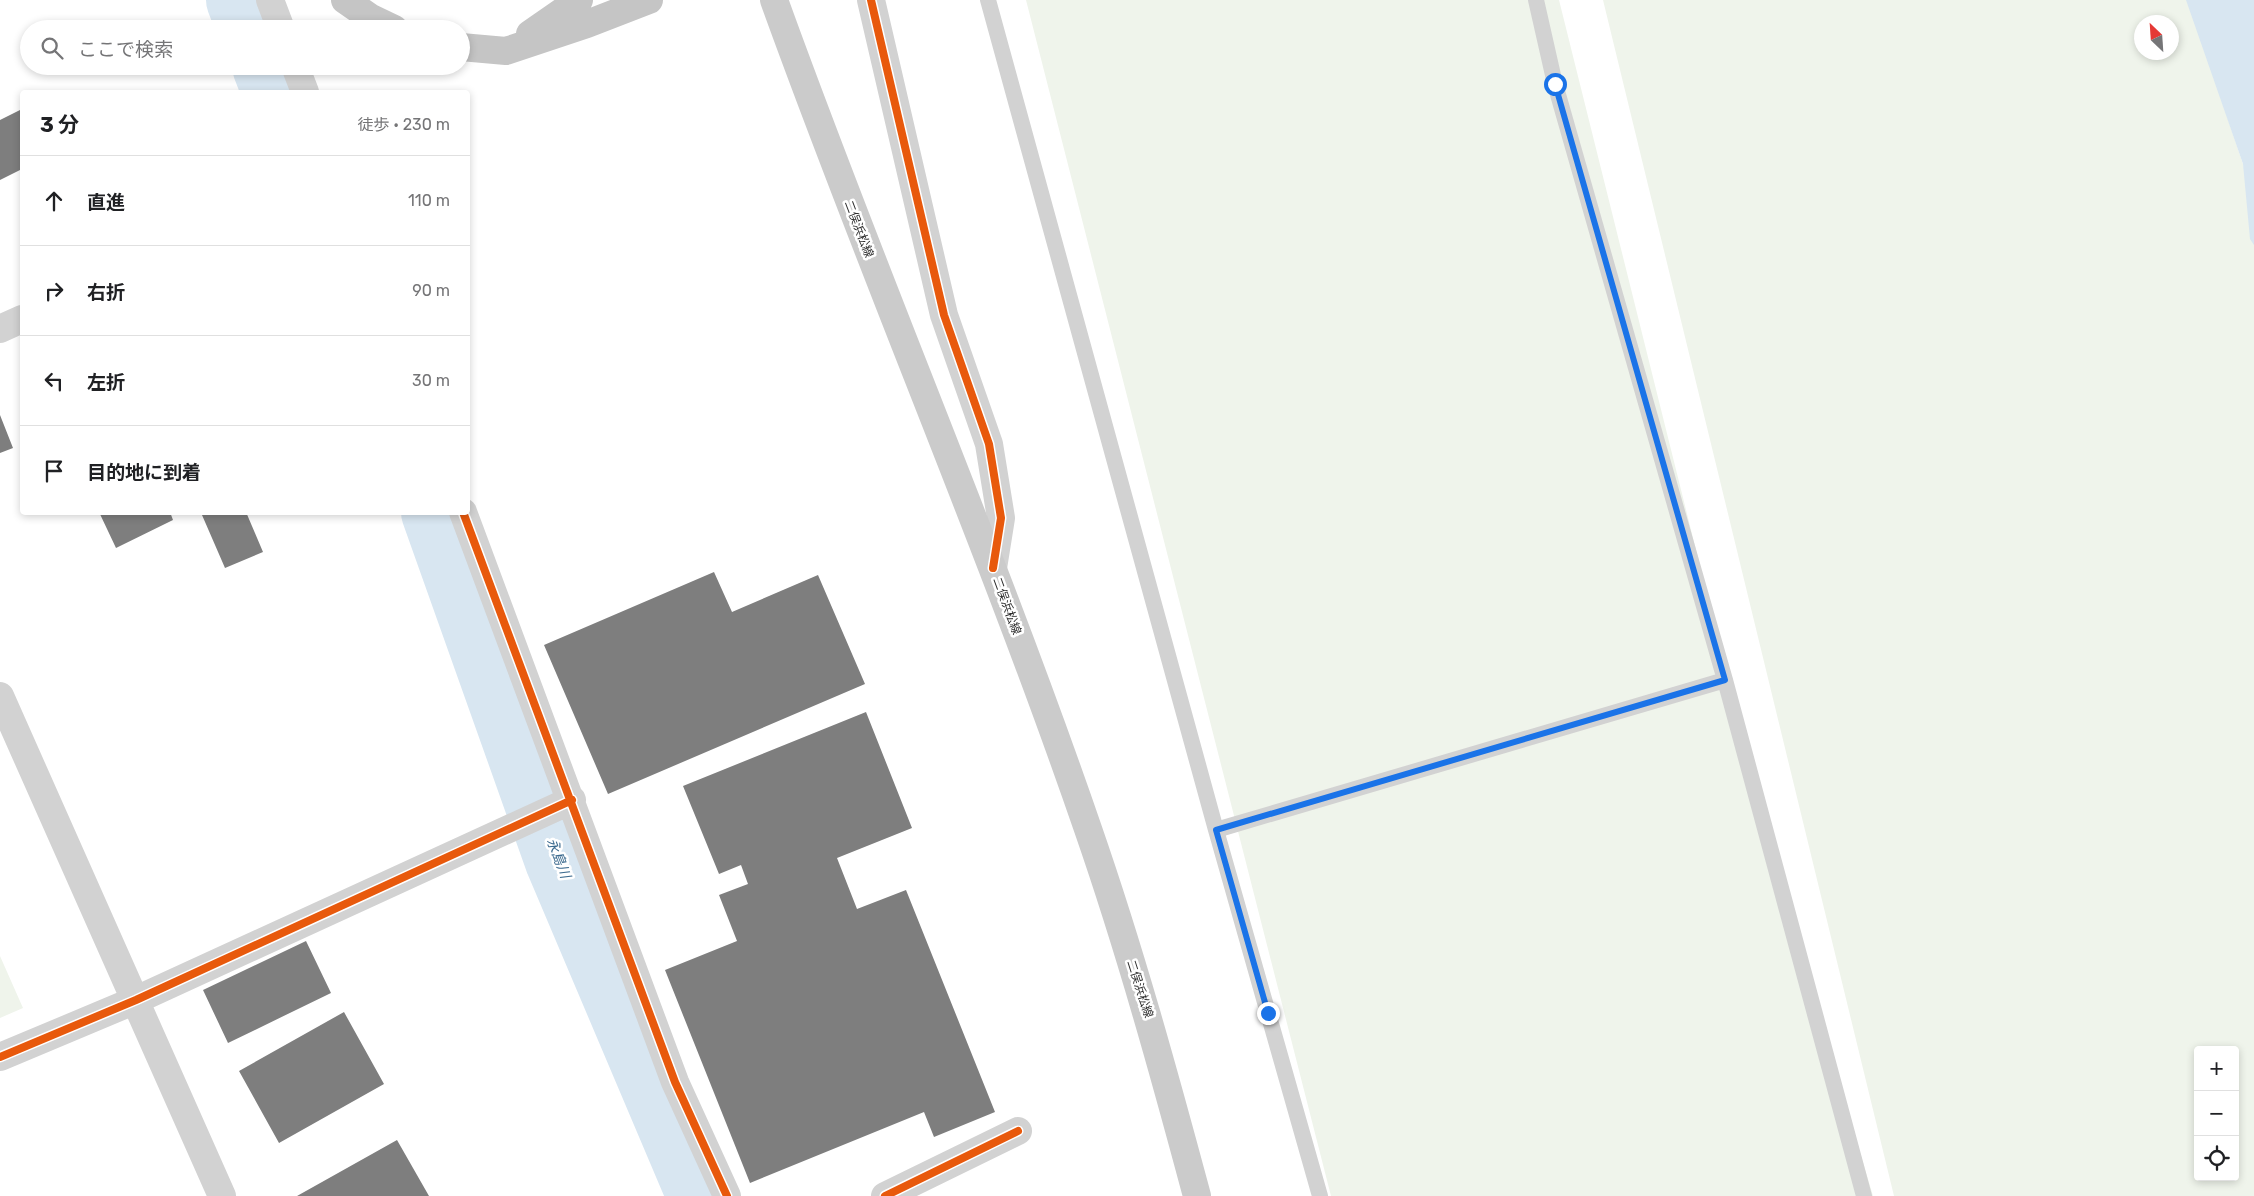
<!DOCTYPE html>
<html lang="ja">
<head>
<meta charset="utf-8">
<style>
  :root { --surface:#fff; --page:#f6f6f6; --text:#202124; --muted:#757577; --line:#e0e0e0 }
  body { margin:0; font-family:Rubik,"Noto Sans JP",sans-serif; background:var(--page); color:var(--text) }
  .controls { position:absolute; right:15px; bottom:15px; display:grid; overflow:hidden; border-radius:5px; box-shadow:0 2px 8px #0003 }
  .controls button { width:45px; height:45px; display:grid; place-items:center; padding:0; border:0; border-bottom:1px solid var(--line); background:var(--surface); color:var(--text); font:25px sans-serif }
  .compass { position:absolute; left:2134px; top:15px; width:45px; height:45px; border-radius:50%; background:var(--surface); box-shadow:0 2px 8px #0003; rotate:335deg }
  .stop { position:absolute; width:15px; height:15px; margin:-11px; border:4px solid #1a73e8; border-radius:50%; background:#fff }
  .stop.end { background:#1a73e8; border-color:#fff; box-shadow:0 1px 5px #0008 }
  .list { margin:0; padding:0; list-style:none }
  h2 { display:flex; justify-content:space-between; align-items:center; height:65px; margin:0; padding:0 20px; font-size:21px }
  h2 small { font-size:16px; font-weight:400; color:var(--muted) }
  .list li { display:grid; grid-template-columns:32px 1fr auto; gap:15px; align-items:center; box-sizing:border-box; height:90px; padding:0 20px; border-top:1px solid var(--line) }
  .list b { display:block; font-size:19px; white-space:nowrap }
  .list em { font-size:16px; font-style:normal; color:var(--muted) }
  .icon { flex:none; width:28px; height:28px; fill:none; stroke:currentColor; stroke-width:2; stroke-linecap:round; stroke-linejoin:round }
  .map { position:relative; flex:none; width:2254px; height:1196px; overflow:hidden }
  .search { position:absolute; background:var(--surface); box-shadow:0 2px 8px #0003; left:20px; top:20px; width:450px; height:55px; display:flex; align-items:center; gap:12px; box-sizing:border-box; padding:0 18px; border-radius:28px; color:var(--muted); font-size:19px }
  .panel { position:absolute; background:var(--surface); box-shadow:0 2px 8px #0003; left:20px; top:90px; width:450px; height:425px; border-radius:5px }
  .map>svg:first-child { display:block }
  .green { fill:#eff4eb; fill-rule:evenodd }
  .water { fill:#d8e6f1 }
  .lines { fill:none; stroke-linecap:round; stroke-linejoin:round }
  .river { stroke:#d8e6f1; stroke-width:68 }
  .building { fill:#7e7e7e }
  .lane { stroke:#d2d2d2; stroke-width:16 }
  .street { stroke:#d2d2d2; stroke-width:28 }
  .secondary { stroke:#cbcbcb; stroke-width:28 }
  .primary { stroke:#c5c5c5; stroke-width:28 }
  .cycleway-casing { stroke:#fff; stroke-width:11 }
  .cycleway { stroke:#e8590c; stroke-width:8 }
  .route { stroke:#1a73e8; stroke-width:6 }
  .labels { text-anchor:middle; stroke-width:5; stroke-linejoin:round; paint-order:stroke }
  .street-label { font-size:12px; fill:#2d2d2d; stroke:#fff }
  .water-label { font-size:14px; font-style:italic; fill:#3c6a8e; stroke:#fff }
</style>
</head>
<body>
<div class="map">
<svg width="2254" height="1196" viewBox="0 0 2254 1196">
  <rect width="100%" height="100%" fill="#fff"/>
  <path class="green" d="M1026,0H1559L1774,863L1873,1196H1331Z
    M1603,0H2188L2254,197V1196H1894ZM2142,22H2172V52H2142ZM2198,1050H2235V1177H2198Z
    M0,956L23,1008L0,1018Z"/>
  <path class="water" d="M2186,0H2254V245L2250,239L2243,164Z"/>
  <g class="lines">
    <path class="river" d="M240,0L251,29
      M266,66L276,92
      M435,512L559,861L701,1196"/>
  </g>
  <path class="building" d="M22,109V169L0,180V120Z
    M0,415L13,448L0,453Z
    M99,512H170L173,520L116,548Z
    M209,512H246L263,552L225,568L202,515Z
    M714,572L732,612L818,575L865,684L608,794L544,645Z
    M866,712L912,828L837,858L857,909L906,890L995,1112L934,1137L924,1112L750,1183L665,970L737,941L719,895L748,884L741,865L719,874L683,786Z
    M306,941L331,993L228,1043L203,990Z
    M344,1012L384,1084L279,1143L239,1071Z
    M397,1140L429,1196H297Z"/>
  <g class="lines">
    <path class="lane" d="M988,0L1216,830L1320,1196
      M1536,0L1555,84L1725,680L1864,1196
      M1216,830L1725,680"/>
    <path class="street" d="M270,0L281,29
      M871,0L944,315L989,444L1001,518L993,568
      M295,66L305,92
      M0,329L22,319
      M463,512L675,1082L727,1196
      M0,696L222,1196
      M0,1057L136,1000L572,800
      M885,1196L1018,1131"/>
    <path class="secondary" d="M774,0C874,278 992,550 1088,829C1130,950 1164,1073 1197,1196"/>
    <path class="primary" d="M345,0L371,18L394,29
      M530,34L579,0
      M461,47L506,51L587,24L649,0"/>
    <defs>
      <path id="cycleway" d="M871,0L944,315L989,444L1001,518L993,568
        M463,512L675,1082L727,1196
        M0,1057L136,1000L572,800
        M885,1196L1018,1131"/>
    </defs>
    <use href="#cycleway" class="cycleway-casing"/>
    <use href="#cycleway" class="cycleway"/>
  </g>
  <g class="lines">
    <path class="route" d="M1268,1013L1216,830L1725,680L1555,84"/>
  </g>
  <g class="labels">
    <g class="street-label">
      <text transform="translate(859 229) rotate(69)" y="4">二俣浜松線</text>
      <text transform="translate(1007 606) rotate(70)" y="4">二俣浜松線</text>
      <text transform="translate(1140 989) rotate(72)" y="4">二俣浜松線</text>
    </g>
    <g class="water-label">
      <text transform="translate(559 858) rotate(69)" y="5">永島川</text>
    </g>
  </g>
</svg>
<div class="controls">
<button>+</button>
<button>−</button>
<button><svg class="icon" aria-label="locate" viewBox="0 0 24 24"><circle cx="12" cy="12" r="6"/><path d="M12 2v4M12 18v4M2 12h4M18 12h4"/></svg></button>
</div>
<svg class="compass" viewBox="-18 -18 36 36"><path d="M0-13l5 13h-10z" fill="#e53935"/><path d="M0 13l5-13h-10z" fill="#757577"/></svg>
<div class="stop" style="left:1555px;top:84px"></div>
<div class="stop end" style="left:1268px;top:1013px"></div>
<div class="search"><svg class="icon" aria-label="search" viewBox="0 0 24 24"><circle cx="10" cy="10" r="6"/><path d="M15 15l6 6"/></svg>ここで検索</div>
<section class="panel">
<h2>3 分<small>徒歩 · 230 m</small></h2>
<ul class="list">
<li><svg class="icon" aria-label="ahead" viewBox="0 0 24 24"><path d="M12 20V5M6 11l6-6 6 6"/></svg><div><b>直進</b></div><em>110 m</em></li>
<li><svg class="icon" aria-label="right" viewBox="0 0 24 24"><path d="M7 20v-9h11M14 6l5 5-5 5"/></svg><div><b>右折</b></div><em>90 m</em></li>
<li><svg class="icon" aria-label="left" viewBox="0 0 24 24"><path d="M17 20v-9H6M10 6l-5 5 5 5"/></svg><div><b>左折</b></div><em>30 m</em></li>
<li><svg class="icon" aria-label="arrive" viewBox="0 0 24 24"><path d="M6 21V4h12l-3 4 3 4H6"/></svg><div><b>目的地に到着</b></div></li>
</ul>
</section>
</div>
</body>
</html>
